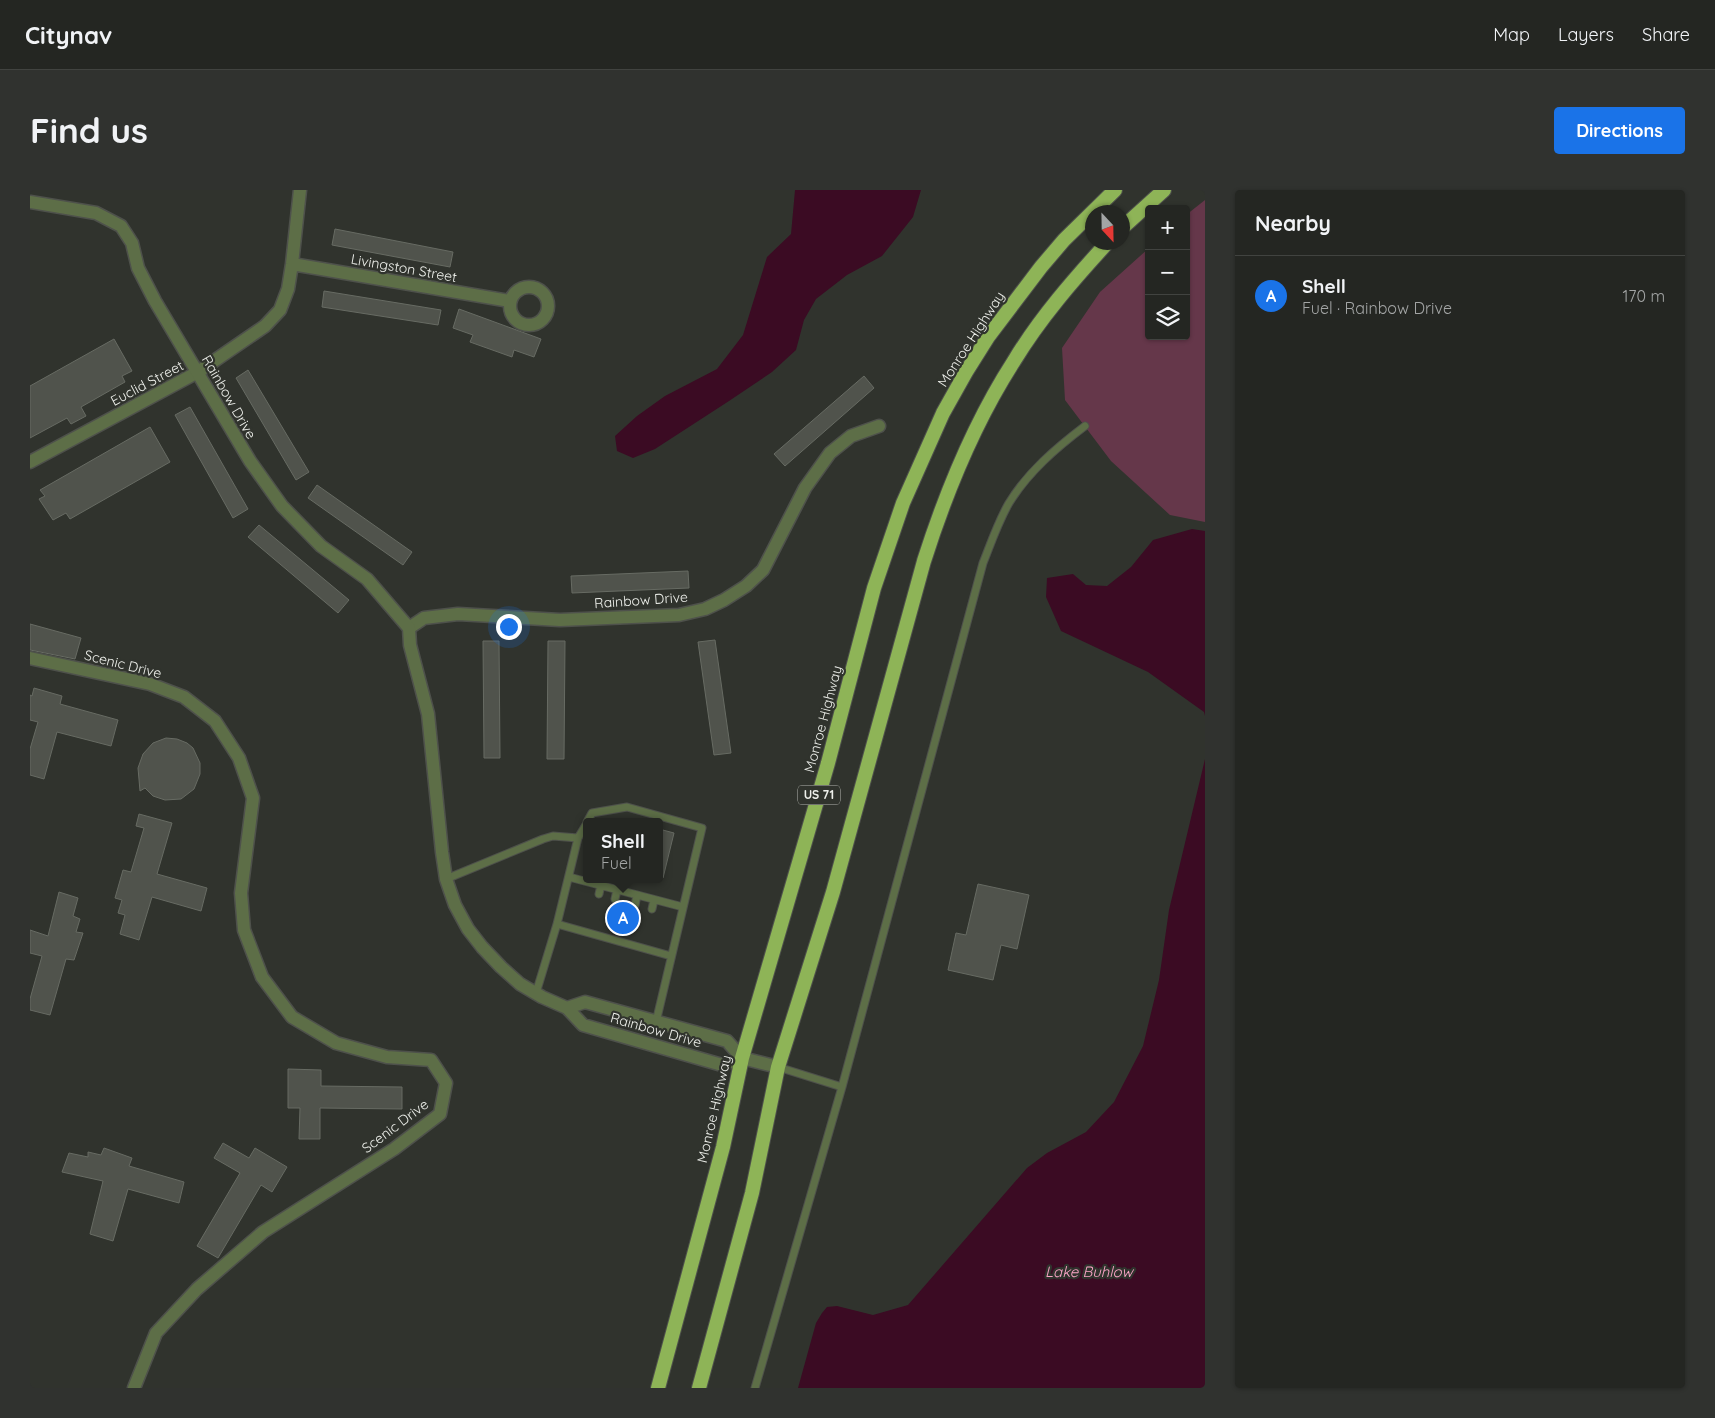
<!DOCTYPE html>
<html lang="en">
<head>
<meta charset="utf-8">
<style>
  :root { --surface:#242622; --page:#30322f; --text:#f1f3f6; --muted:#a3a5a5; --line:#414340; --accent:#1a73e8 }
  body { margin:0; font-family:Quicksand,sans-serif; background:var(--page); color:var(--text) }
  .controls { position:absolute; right:15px; top:15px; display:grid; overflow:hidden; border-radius:5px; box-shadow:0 1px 4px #0004 }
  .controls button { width:45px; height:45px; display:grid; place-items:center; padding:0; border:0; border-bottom:1px solid var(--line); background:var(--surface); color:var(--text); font:25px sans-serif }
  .compass { position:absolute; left:1055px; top:15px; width:45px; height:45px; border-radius:50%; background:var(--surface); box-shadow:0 1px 4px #0004; rotate:158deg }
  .you { position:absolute; left:478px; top:436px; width:18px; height:18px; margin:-12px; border:4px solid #fff; border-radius:50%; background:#1a73e8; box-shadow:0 0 0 8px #1a73e833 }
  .badge { display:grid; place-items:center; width:32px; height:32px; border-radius:50%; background:var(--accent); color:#fff; font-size:16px; font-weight:700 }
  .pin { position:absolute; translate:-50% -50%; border:2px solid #fff; box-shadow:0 1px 5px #0006 }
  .popup { position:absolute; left:553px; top:628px; width:80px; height:65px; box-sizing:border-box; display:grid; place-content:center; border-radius:5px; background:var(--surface); filter:drop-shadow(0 1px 4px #0005); font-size:16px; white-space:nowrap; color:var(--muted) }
  .popup b { font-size:19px; color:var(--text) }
  .popup::after { content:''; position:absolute; left:50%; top:100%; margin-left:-10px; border:10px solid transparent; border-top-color:var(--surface) }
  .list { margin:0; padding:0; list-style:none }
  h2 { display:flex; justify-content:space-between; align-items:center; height:65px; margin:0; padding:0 20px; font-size:21px }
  h2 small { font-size:16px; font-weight:400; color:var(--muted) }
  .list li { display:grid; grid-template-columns:32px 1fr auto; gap:15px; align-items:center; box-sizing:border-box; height:80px; padding:0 20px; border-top:1px solid var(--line) }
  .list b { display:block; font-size:19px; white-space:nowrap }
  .list p { margin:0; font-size:16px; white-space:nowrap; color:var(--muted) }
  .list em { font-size:16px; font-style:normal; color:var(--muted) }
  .icon { flex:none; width:28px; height:28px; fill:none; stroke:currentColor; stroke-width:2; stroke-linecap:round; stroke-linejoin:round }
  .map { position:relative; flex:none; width:1175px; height:1198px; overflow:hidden; border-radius:5px }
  header { display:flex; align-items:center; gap:30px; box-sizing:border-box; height:70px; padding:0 25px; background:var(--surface); border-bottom:1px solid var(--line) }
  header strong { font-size:24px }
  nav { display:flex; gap:28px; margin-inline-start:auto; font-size:18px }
  .intro { display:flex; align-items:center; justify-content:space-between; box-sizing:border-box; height:120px; padding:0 30px }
  h1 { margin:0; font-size:35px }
  .button { padding:12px 22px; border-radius:5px; background:var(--accent); color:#fff; font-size:18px; font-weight:700 }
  main { display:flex; gap:30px; padding:0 30px }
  aside { flex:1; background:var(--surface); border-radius:5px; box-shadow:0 1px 4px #0004 }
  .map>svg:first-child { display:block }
  .green { fill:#65374a }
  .water { fill:#3b0b23 }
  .building { fill:#50534c; stroke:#676b63 }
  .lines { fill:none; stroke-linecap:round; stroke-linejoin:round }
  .service-casing { stroke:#4e514b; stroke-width:9 }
  .minor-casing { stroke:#4e514b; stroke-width:15 }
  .tertiary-casing { stroke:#4e514b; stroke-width:15 }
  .trunk-casing { stroke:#4e514b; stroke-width:16 }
  .service { stroke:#5d6e47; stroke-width:7 }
  .minor { stroke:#5d6e47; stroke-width:12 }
  .tertiary { stroke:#5d6e47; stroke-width:12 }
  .trunk { stroke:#8eb457; stroke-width:14 }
  .labels { text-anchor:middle; stroke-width:4.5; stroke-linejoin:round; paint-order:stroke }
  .shield { fill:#30332d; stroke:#b5b7b2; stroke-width:1 }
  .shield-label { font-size:12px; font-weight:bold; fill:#eef0eb }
  .street-label { font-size:14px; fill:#eef0eb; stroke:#30332d }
  .water-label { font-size:15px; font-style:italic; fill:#faa4c6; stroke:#30332d }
</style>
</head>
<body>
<header>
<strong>Citynav</strong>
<nav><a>Map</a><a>Layers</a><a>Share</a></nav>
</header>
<div class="intro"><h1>Find us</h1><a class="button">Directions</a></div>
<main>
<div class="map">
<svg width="1175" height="1198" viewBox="0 0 1175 1198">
  <rect width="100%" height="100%" fill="#30332d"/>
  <path class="green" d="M1175,10V332L1140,325L1081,271L1035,210L1032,158L1070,102L1119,58V146H1156V25Z"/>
  <path class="water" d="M765,0H891L883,27L852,66L817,85L786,109L774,130L766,160L742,182L699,211L625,259L603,268L587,261L585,246L607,226L635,206L687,179L713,145L737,67L761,44Z
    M1162,339L1175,341V526L1174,522L1118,482L1031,441L1016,407L1017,388L1043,384L1056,395L1077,396L1101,377L1123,350Z
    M1175,569V1198H768L786,1133L792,1123L797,1117L807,1116L843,1125L878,1115L997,978L1017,963L1056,942L1084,912L1113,856L1129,790L1139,720Z"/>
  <path class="building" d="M305,39L423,62L420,77L302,55Z
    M294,101L411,120L408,135L292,117Z
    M429,119L511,149L504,167L484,160L482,167L440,152L443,145L423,138Z
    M84,149L102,181L92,186L95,192L51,217L56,226L41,234L37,228L0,248V196Z
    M218,180L279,282L266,290L206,188Z
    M834,186L844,198L755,276L744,264Z
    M160,217L218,319L203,328L145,225Z
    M120,237L140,272L40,329L36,323L23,330L9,309L15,306L10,300Z
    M287,295L382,362L373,375L278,308Z
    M229,335L319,410L308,423L218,347Z
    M658,381L659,398L542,403L541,386Z
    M0,434L51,448L45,469L0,460Z
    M685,450L701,563L684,565L668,452Z
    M453,451H469L470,568H454Z
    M518,451H535L534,569H517Z
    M4,498L32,506L30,514L88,530L81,556L27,542L14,589L0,585V559L8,532L0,530V505L2,506Z
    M136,548L147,549L157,553L163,558L170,573V584L164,599L151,609L135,610L123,606L115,598L110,601L108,578L113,564L123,553Z
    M109,624L142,633L127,684L177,698L171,721L122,707L109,750L90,744L95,725L88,723L92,710L85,708L93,680L101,682L114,638L106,636Z
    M629,639L644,643L633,688H629Z
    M948,694L999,705L987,759L971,755L963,790L918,780L926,743L936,745Z
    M29,702L48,708L43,726L50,729L46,742L53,743L44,770L36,769L20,825L0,820V809L12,766L0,763V740L18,746Z
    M258,879L291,880V896L372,897V919L290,918V949H269L270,918H258Z
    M193,953L219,968L225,958L257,977L242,1002L231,995L188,1068L167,1056L210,983L184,968Z
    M74,958L102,968L99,976L154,992L149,1013L98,999L83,1051L60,1044L73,991L32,982L39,963L58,967V962L71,965Z"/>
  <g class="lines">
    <defs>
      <path id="service" d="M557,632L562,623L597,617L672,638L626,832
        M539,687L653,717
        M416,689L513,649L523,646L548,648
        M569,704L571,695
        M585,709L587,700
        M605,715L607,705
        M622,719L624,710
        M527,734L641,766
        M506,803L527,734L548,648L557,633
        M748,877L812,897L953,373C961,353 968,332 979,313C998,282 1026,258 1055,236
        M725,1198L812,897"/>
      <path id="minor" d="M262,74L480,111
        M480 116a19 19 0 1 1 38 0a19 19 0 1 1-38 0Z
        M0,272L168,182L235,136L250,120L258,99L262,74L270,0
        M379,438L394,428L428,424L530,430L649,425L675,419L694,410L716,396L733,380L775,298L800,263L821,246L849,236
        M0,468L120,494L154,507L185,531L209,568L223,608L211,703L214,740L232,787L262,827L306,853L357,867L401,870L416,893L410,924L364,959L233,1042L167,1099L126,1143L104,1198"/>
      <path id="tertiary" d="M0,12L66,23L91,36L102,53L108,78L125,111L220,271L252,316L291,356L337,389L379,438L380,455L398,524L412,662L416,689L425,715L438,739L452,757L471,777L490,794L512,807L537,818L553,835L692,875L712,868
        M537,818L555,812L697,851L712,868L748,877"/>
      <path id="trunk" d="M1092,38L1134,0
        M628,1198L693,957L712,868L798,573L844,398L873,313L913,223L936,182L958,147L1011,77L1034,50L1085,0
        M669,1198L722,1003L748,877L803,702L894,371C916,302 944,233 984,171C1010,128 1044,89 1078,52"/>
    </defs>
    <use href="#service" class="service-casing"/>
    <use href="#minor" class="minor-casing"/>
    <use href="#tertiary" class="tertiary-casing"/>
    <use href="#trunk" class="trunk-casing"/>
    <use href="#service" class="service"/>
    <use href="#minor" class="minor"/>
    <use href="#tertiary" class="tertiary"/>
    <use href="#trunk" class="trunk"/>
  </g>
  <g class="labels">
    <rect class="shield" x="768" y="595.5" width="42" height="19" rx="4"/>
    <g class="shield-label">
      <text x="789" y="609">US 71</text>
    </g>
    <g class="street-label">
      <text transform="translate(374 78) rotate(10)" y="5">Livingston Street</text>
      <text transform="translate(941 149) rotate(-57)" y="5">Monroe Highway</text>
      <text transform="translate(117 193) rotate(-28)" y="5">Euclid Street</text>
      <text transform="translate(199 207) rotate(60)" y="5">Rainbow Drive</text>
      <text transform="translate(611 410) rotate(-4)" y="5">Rainbow Drive</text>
      <text transform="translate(93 474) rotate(14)" y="5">Scenic Drive</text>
      <text transform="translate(793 529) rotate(-75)" y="5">Monroe Highway</text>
      <text transform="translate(626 840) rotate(16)" y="5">Rainbow Drive</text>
      <text transform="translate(684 919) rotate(-77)" y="5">Monroe Highway</text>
      <text transform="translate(365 936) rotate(-37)" y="5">Scenic Drive</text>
    </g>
    <g class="water-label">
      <text x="1059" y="1087">Lake Buhlow</text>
    </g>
  </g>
</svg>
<div class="controls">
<button>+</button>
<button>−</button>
<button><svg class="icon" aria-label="layers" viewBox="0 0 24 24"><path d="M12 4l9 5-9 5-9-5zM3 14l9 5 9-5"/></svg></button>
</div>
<svg class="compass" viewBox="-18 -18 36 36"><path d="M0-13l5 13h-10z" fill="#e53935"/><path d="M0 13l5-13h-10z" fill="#a3a5a5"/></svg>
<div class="you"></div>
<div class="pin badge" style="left:593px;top:728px">A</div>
<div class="popup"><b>Shell</b>Fuel</div>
</div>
<aside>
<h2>Nearby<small></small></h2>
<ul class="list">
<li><span class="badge">A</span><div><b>Shell</b><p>Fuel · Rainbow Drive</p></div><em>170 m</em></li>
</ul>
</aside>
</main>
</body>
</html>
